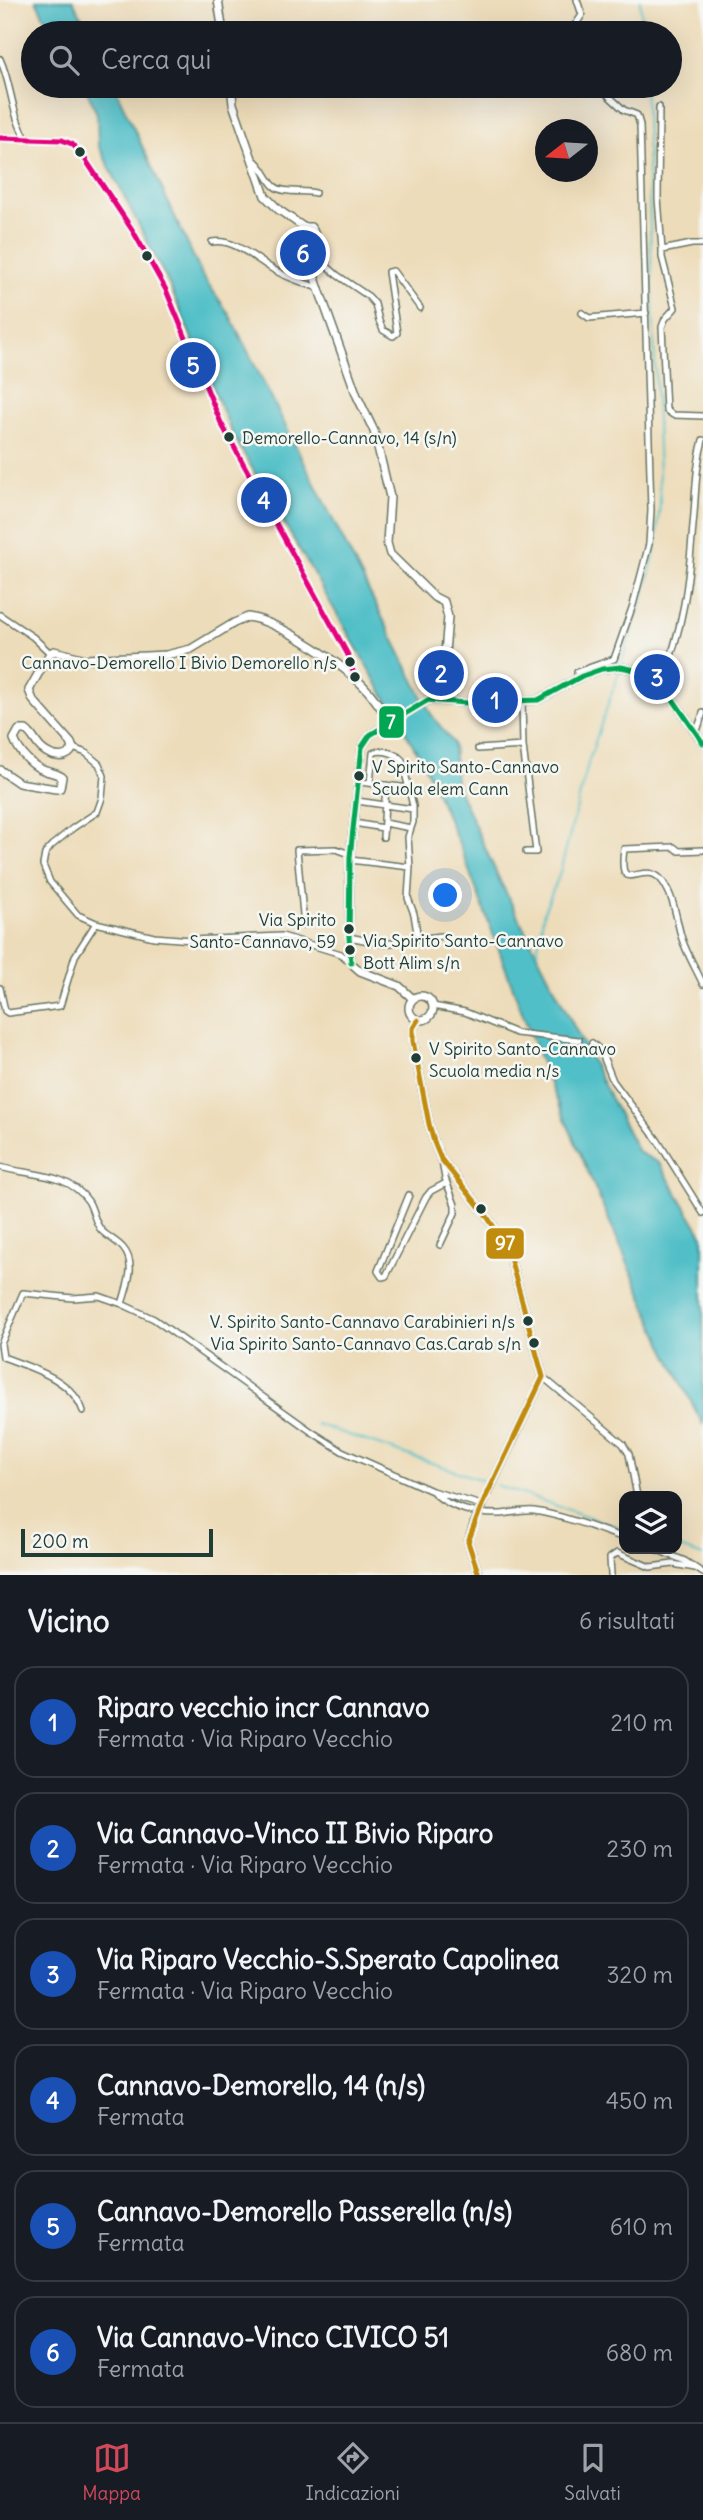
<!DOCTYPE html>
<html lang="it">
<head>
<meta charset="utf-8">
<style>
  :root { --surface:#171b24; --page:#20242c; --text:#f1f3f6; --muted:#9ea1a6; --line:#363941; --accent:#d1495b }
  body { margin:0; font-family:Delius,sans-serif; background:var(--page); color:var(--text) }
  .controls { position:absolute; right:21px; bottom:21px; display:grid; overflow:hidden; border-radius:14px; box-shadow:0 7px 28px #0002 }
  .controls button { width:63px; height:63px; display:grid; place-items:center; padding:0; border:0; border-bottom:2px solid var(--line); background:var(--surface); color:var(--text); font:35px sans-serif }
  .compass { position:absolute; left:535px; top:119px; width:63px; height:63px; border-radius:50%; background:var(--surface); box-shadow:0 7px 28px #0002; rotate:253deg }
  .scale { position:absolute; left:21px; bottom:18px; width:192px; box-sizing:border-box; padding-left:7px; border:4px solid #1f3d34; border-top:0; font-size:19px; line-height:24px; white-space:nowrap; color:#1f3d34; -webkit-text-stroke:5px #f6f6f2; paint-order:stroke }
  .you { position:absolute; left:446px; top:896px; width:24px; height:24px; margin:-18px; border:5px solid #fff; border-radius:50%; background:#1a73e8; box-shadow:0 0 0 10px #1a73e833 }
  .badge { display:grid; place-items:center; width:46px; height:46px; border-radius:50%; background:var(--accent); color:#fff; font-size:23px; font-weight:700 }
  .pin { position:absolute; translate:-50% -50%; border:4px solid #fff; box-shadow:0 2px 7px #0006 }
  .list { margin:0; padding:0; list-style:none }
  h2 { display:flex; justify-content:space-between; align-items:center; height:91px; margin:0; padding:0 28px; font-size:30px }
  h2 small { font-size:23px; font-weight:400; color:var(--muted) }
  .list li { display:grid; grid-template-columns:46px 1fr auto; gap:21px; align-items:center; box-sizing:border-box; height:112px; margin:0 14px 14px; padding:0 14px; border:2px solid var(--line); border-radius:21px }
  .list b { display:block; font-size:26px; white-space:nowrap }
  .list p { margin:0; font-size:23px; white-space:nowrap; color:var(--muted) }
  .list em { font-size:23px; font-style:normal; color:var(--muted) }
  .icon { flex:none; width:38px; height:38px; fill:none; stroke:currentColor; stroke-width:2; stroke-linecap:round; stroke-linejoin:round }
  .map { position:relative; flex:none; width:703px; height:1575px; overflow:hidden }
  .search { position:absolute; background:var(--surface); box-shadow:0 7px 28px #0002; left:21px; right:21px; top:21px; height:77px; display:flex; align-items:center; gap:18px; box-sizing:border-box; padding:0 24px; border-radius:38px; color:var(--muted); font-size:26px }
  .sheet { height:847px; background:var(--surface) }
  nav { display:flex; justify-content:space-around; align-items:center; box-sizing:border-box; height:98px; border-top:2px solid var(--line); background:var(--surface); font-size:19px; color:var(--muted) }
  nav a { display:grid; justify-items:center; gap:4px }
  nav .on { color:var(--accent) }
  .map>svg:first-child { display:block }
  .water { fill:#51bfc7; stroke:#387e7e; stroke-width:2 }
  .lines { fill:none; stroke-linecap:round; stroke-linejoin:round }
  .stream { stroke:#51bfc7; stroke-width:2 }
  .minor-casing { stroke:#677563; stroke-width:8 }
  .tertiary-casing { stroke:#677563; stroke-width:10 }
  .minor { stroke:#fff; stroke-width:5 }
  .tertiary { stroke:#fff; stroke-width:7 }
  .tertiary-bridge-casing { stroke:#677563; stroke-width:10; stroke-linecap:butt }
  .tertiary-bridge { stroke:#fff; stroke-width:7 }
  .bus-1-casing { stroke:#f6f6f2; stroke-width:10 }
  .bus-2-casing { stroke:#f6f6f2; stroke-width:10 }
  .bus-3-casing { stroke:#f6f6f2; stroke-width:10 }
  .bus-1 { stroke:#e5007d; stroke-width:5 }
  .bus-2 { stroke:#00a651; stroke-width:5 }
  .bus-3 { stroke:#c18c0d; stroke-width:5 }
  .bus-dot { fill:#1f3d34; stroke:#f6f6f2; stroke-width:2.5 }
  .labels { text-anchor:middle; stroke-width:5; stroke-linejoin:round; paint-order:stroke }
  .bus-label { font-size:17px; fill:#1f3d34; stroke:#f6f6f2; text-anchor:start }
  .line-badge { stroke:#f6f6f2; stroke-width:2.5 }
  .badge-label { font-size:19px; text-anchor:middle; font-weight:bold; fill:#fff }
</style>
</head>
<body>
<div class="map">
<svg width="703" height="1575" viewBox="0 0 703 1575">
  <rect width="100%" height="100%" fill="#f6f6f2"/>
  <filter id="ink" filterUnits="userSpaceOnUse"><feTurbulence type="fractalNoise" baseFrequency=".0143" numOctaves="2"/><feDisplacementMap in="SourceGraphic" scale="14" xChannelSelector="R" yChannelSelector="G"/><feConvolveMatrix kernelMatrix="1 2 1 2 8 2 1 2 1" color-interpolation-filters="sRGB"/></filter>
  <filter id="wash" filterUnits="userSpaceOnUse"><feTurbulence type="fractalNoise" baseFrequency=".00686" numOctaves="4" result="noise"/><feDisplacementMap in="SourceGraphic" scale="28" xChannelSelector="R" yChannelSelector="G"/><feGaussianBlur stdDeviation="1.57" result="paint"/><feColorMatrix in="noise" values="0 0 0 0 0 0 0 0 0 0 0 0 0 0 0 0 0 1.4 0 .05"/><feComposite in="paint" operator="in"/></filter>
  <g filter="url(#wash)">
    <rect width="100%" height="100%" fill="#eddcb9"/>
    <path class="water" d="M36,0H73L89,33H52Z
      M85,86H114L202,275L229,314L431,714L453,743L456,784L500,881L638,1152L659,1163L703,1236V1425L664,1347L543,1068L460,846L424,764L233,435L168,282L98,145L97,114Z"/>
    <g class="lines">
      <path class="stream" d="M640,0L643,33
        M621,664L644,595L656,547L660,504L645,86
        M537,952L544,911L559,876L589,760L620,669
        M316,1424L491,1483
        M496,1485L624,1529
        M677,1547L703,1556"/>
    </g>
  </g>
  <g filter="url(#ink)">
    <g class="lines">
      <defs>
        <path id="minor" d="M564,33L576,24L582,15L577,0
          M0,59C12,85 11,114 26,138
          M659,107L658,198L662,250
          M0,138L62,140L72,144L81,153L133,231L166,290L221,423L348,655L356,679
          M252,158C264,167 266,178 274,186C283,194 303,190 315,193
          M302,226H311L314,230L328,267L337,275L368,296L375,304L379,321L383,330L393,336L397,333L388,272L393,271L420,308
          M212,242C236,238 258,262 278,272C291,279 306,283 320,289
          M703,244H692L662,250V257L675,308L665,319L662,327L666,410L673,415L703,416
          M582,313L589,318L646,313
          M0,615L33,637L50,653
          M577,679V672L614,659L633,605L649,544L651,510L640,125L637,115L624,110L598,86
          M661,682C683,632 689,580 693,525C696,496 695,469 703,440
          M522,700L523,746L536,852H526
          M696,734L703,713
          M73,748L86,753L99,764L104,776L102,798L97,812L73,828L51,846L45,854L43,865L50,882L78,915L96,923L154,937L192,940L282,936L341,954L351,963
          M478,749L523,746
          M360,782L409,788
          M370,783L373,753C382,749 396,753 402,760L413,806V822L408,837L410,867L408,898L414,914L418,939L441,936
          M357,801L413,809
          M354,823L383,828
          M384,823L411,828
          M383,837L386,785
          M703,850L679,851L674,847L624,849C617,901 645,856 663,882C675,899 676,920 682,939C687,954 696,969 703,984
          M350,860L410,867
          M304,925L297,850L336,849L350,854
          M349,937L384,944L418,939
          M0,988L5,1011L8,1013L60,1006L75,956L96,923
          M433,1006L465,1012L516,1033L579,1040
          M592,1043L601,1051L613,1081L658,1141L703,1213
          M0,1167C31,1176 68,1172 88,1201C94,1210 94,1223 102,1231C108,1237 117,1241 123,1248C137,1264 127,1286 122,1304
          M409,1195L378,1271L382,1277L386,1276L426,1197L431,1191L446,1183
          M440,1245L455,1213V1205L445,1178L442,1162
          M543,1377L623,1444L629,1454L637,1496
          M83,1411C72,1379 32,1368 3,1357L1,1344L23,1293L73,1298L99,1296L122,1304L154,1319L312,1432L342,1451L432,1491L482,1505
          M434,1493C451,1509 478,1515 501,1514C512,1513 523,1510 534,1511C565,1516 595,1528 624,1538
          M655,1549L685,1561L703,1573
          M611,1575L610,1558L617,1553L650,1567L673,1564L695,1568"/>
        <path id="tertiary" d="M218,0L223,33
          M231,86L233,104L265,196L279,210L302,226L311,267L357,396L374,431L390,497L387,543L390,554L434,597L444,602L448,617L445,653L452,701
          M0,770L19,783L56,789L60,788L62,777C56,773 52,773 46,771C32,767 19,752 14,739L19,730H26C33,735 36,744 42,749C51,757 67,761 73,748L71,743L33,700L29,690L50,653L54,651L86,659L166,655L191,649L234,623L248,617C281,622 346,666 368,691C377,701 383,712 391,723
          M409 1008a12 12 0 1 1 24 0a12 12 0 1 1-24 0Z
          M412,998L399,986L360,971L351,963L349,937L350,857L362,747L370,735L428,700L466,703L538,700L582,676L602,669L621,667L635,670L661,682L703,743
          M418,1020L413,1028V1041L429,1124L434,1142L441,1159L486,1215L507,1247L543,1377L495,1478
          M474,1524L468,1542L479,1575"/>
      </defs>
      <use href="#minor" class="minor-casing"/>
      <use href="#tertiary" class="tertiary-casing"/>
      <use href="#minor" class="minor"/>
      <use href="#tertiary" class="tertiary"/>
      <defs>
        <path id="tertiary-bridge" d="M474,1524L495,1478"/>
      </defs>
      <use href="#tertiary-bridge" class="tertiary-bridge-casing"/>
      <use href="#tertiary-bridge" class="tertiary-bridge"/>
      <defs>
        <path id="bus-1" d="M0,138L62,140L72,144L81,153L133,231L166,290L221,423L348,655L355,678"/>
        <path id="bus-2" d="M351,963L349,937L350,857L362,747L370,735L428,700L466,703L538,700L582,676L602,669L621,667L635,670L661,682L703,743"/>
        <path id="bus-3" d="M418,1020L413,1028V1041L429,1124L434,1142L441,1159L486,1215L507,1247L543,1377L482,1505L468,1542L479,1575"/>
      </defs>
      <use href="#bus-1" class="bus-1-casing"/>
      <use href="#bus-2" class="bus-2-casing"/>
      <use href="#bus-3" class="bus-3-casing"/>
      <use href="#bus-1" class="bus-1"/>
      <use href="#bus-2" class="bus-2"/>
      <use href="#bus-3" class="bus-3"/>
    </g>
  </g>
  <g class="bus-dot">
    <circle cx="80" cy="152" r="6"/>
    <circle cx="147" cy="256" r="6"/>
    <circle cx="229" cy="437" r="6"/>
    <circle cx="350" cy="662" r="6"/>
    <circle cx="355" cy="677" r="6"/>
    <circle cx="359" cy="776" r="6"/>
    <circle cx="349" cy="929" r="6"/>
    <circle cx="350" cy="950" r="6"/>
    <circle cx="416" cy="1058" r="6"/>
    <circle cx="481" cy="1209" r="6"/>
    <circle cx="528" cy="1321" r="6"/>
    <circle cx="534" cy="1343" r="6"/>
  </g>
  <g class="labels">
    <g class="bus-label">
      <text x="242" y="444">Demorello-Cannavo, 14 (s/n)</text>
      <text x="337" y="669" text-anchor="end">Cannavo-Demorello I Bivio Demorello n/s</text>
      <text x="372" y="773">V Spirito Santo-Cannavo<tspan x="372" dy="22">Scuola elem Cann</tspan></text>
      <text x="336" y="926" text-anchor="end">Via Spirito<tspan x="336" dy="22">Santo-Cannavo, 59</tspan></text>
      <text x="363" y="947">Via Spirito Santo-Cannavo<tspan x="363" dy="22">Bott Alim s/n</tspan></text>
      <text x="429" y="1055">V Spirito Santo-Cannavo<tspan x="429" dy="22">Scuola media n/s</tspan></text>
      <text x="515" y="1328" text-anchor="end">V. Spirito Santo-Cannavo Carabinieri n/s</text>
      <text x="521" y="1350" text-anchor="end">Via Spirito Santo-Cannavo Cas.Carab s/n</text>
    </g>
  </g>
  <g class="line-badge">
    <rect x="378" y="705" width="27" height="34" rx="7" fill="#00a651"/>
    <rect x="485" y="1227" width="40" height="33" rx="7" fill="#c18c0d"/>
  </g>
  <g class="badge-label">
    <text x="391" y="729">7</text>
    <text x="505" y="1250">97</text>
  </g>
</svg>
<div class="controls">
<button><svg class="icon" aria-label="layers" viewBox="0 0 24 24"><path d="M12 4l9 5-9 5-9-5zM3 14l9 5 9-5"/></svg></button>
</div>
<svg class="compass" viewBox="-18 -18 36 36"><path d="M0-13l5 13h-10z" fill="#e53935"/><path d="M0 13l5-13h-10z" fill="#9ea1a6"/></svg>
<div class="scale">200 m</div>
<div class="you"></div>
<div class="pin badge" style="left:495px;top:700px;background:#1a4fb4">1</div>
<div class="pin badge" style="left:441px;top:673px;background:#1a4fb4">2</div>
<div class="pin badge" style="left:657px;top:677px;background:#1a4fb4">3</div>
<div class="pin badge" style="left:264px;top:500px;background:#1a4fb4">4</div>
<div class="pin badge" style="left:193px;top:365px;background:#1a4fb4">5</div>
<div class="pin badge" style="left:303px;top:253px;background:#1a4fb4">6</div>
<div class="search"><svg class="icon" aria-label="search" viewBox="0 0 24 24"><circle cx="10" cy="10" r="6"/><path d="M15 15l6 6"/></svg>Cerca qui</div>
</div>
<section class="sheet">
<h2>Vicino<small>6 risultati</small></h2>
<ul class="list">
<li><span class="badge" style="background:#1a4fb4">1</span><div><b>Riparo vecchio incr Cannavo</b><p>Fermata · Via Riparo Vecchio</p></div><em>210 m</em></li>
<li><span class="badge" style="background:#1a4fb4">2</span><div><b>Via Cannavo-Vinco II Bivio Riparo</b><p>Fermata · Via Riparo Vecchio</p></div><em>230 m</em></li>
<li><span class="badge" style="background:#1a4fb4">3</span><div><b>Via Riparo Vecchio-S.Sperato Capolinea</b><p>Fermata · Via Riparo Vecchio</p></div><em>320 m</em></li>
<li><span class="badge" style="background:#1a4fb4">4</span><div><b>Cannavo-Demorello, 14 (n/s)</b><p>Fermata</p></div><em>450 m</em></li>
<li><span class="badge" style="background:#1a4fb4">5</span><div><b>Cannavo-Demorello Passerella (n/s)</b><p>Fermata</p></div><em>610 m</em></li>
<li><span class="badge" style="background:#1a4fb4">6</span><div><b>Via Cannavo-Vinco CIVICO 51</b><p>Fermata</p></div><em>680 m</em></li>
</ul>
</section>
<nav>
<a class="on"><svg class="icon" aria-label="map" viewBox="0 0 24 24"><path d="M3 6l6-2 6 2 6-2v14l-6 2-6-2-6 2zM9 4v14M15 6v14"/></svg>Mappa</a>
<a><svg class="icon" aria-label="directions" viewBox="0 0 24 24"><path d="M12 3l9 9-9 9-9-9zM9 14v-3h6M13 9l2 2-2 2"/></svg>Indicazioni</a>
<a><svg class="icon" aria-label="saved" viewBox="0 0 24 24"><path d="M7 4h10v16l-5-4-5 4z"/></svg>Salvati</a>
</nav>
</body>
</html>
